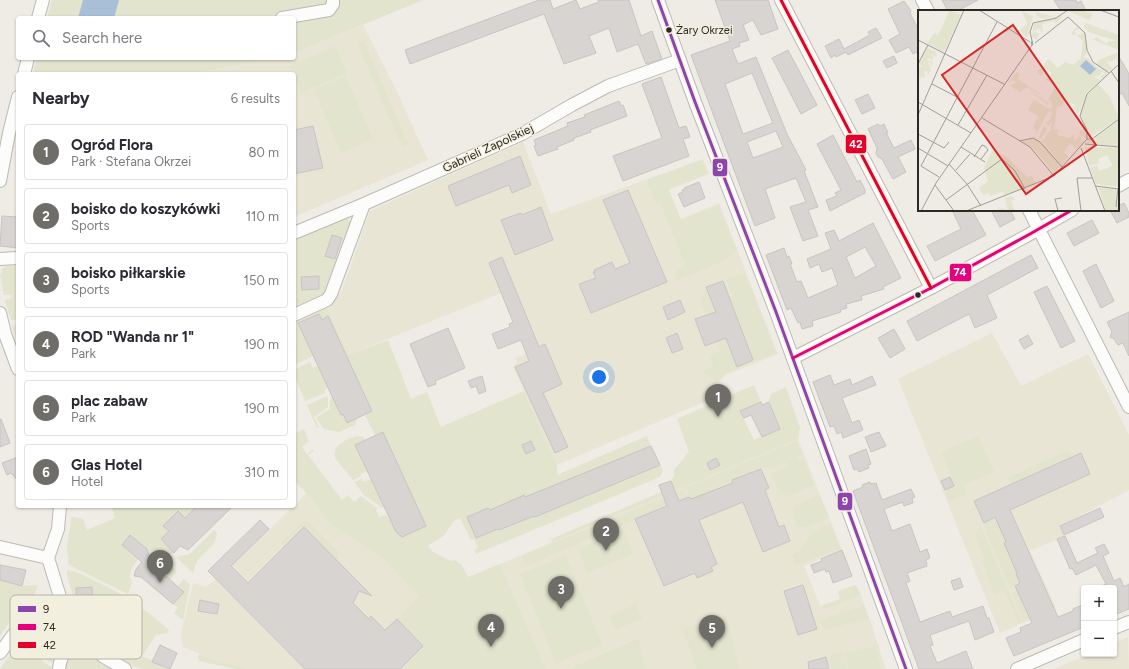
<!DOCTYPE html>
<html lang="en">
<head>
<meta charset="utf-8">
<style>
  :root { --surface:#fff; --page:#f7f7f7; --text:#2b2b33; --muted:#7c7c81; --line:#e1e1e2; --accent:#6f6d67 }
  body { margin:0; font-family:Figtree,sans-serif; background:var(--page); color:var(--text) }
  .controls { position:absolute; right:12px; bottom:12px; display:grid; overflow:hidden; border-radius:4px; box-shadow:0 1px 3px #0004 }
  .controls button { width:36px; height:36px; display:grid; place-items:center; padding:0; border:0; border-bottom:1px solid var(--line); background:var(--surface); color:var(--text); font:20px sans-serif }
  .you { position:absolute; left:599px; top:377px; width:14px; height:14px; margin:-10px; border:3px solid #fff; border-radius:50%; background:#1a73e8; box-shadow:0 0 0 6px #1a73e833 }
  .badge { display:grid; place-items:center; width:26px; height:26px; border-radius:50%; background:var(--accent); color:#fff; font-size:13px; font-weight:700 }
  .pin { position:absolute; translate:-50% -33px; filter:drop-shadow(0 1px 2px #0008) }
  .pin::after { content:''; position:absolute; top:21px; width:14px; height:12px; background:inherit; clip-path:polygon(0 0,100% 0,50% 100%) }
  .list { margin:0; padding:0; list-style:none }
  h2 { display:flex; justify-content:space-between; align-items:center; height:52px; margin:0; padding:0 16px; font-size:17px }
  h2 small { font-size:13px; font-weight:400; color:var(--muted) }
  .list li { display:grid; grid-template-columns:26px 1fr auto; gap:12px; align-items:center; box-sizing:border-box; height:56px; margin:0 8px 8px; padding:0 8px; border:1px solid var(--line); border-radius:4px }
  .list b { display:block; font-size:15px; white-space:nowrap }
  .list p { margin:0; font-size:13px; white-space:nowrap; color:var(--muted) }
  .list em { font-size:13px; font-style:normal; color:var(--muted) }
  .icon { flex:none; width:22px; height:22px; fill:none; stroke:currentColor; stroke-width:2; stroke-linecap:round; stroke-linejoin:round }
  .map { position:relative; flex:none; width:1129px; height:669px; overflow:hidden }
  .search { position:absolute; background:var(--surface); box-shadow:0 1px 3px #0004; left:16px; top:16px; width:280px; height:44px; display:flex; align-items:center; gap:10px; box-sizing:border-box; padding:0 14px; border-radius:4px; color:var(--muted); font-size:15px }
  .panel { position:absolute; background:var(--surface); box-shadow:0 1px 3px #0004; left:16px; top:72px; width:280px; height:436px; border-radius:4px }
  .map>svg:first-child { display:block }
  .built { fill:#e9e5d4 }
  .green { fill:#e2e4cd }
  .water { fill:#a9bed7 }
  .building { fill:#d7d4d1; stroke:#c8c4c2; fill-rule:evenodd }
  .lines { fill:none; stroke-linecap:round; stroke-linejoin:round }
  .minor-casing { stroke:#bcbab4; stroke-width:14 }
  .minor { stroke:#fcfcfb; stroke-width:12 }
  .bus-1-casing { stroke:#f3efdf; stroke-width:6 }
  .bus-2-casing { stroke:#f3efdf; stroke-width:6 }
  .bus-3-casing { stroke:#f3efdf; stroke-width:6 }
  .bus-1 { stroke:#8e44ad; stroke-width:3 }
  .bus-2 { stroke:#e5007d; stroke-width:3 }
  .bus-3 { stroke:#e4002b; stroke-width:3 }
  .bus-dot { fill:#2b2923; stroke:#f3efdf; stroke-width:1.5 }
  .labels { text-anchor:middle; stroke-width:3; stroke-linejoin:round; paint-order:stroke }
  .bus-label { font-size:11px; fill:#2b2923; stroke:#f3efdf; text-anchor:start }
  .street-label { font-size:12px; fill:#2b2923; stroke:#f3efdf }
  .inset-road { fill:none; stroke:#a09e97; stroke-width:1 }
  .view { fill:#d62828; fill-opacity:0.15; stroke:#d62828; stroke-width:2 }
  .inset-edge { fill:none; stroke:#2b2923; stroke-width:2 }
  .key { fill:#f3efdf; stroke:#b7b4a7; stroke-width:1 }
  .key-label { font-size:11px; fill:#2b2923 }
  .line-badge { stroke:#f3efdf; stroke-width:1.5 }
  .badge-label { font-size:11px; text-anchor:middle; font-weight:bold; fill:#fff }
</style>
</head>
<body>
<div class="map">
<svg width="1129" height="669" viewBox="0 0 1129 669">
  <rect width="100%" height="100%" fill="#eeece4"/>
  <path class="built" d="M363,25L398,94L428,160L294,217V74H193L271,58H294V53Z
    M523,142L551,214L703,159L709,174L669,190L681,219L719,203L778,354L726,375L715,386L711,399L557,465L513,366L517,363L515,358L536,350L539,347L537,342L524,347L501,293L348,355L326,303L335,298L342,291L370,211Z
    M992,333L1021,386L1088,354L1129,435V490L1061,526L1065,536L1030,551L1056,608L1000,633L898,379Z
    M798,439L842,550L804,566L822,610L861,596L874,632L886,669H645L637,638L568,669H546L500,564Z
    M315,484L438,578L437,669H247L221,662L183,647L181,634L193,583L206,587L210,584L231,566L294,506Z
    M1128,637L1129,669H1054L1089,654H1114V643Z"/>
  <path class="green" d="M52,0H423L294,53V18H47Z
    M364,41L408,144L402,147L357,43Z
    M335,46L347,73L301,93L289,66Z
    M37,58H271L193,74H33Z
    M346,76L373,139L341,153L314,90Z
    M702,160L708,173L668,189L681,220L719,205L737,251L723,261L678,280L675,275C677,269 681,269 686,266L660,202L656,203L647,180Z
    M348,218L351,222L322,298L294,310V239Z
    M7,266H18V345L12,326L17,325L16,320H11L5,300L12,298L11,294L4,295L0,275L3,268Z
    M745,273L776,353L726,373L717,382L701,371L714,366L709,356L720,351L701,303L704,291L706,287L737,366L753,360L729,297L733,296L726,279Z
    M327,307L348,355L388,340L411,399L427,392L441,427L524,391L557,465V475L647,436L651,446L525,497L523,495L490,510L488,508L467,517L476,538L498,529L499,530L534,516L535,517L660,465L663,471L660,477L476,554L474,550L478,548L474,539L471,540L460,518C450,522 451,527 445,534C440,540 433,541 428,546L433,552L451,561L455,560L461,564L468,577L500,564L546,669H400L423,646L397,619L419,596L385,560L331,524L313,500L294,480V428L296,433L304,429L309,441L302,447L307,454L313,449L314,451L308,455L342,500L348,495L354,502L361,496L378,509L376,510L379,517L385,515C393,522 394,531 402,537L426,526L383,433L375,435L365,415L372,411L328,316L322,320L319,314L298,323L313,356L294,365V322Z
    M310,362L313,368L317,366L328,388L324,390L325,393L305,401L294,375V370Z
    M754,385L761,402L740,411L754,440L780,429L769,400L771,394L786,387L800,428L798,439L552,542L551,539L673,487L671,481L674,476V469L683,460L685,456L689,452L677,419Z
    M327,396L328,399V407L314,417L319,427L317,428L307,405Z
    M332,397L341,415L343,414L347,423L357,419L355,425L339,432L324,429L316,418L330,409V398Z
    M357,436L363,437L366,440L355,445L367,471L360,474L361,476L353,480L335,458C332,445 347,439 357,436Z
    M978,436L994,472L963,485L966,494L949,501L944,491L954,486L950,477L951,475L941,452Z
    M797,441L802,454L797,456L799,461L804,459L814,485L790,496L780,493L771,473L788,467L785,461L770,469L769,466L733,480V483L691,499L686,487Z
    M1069,450L1072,457L1010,485L1007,478Z
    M362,479L363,482L371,479L384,507L382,508L364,495L354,482Z
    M683,490L686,498L526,566L522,556Z
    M819,494L829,518L807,527H800C794,522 791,513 795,506Z
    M120,506H197L185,518L178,511L163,526L169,531L161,539L174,553L160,556L155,551H149L130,535L122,545L138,559L131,570L130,576L132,583L128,594L69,565L68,563C69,557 67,552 67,547C68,537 71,528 71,518L74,517L83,519L87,530L115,518L112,507Z
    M995,517L1006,542L1004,543L1017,573L1016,574L1020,583L1010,588L984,526L985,525L984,523Z
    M304,521L309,522L338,551L337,560L304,527L285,546L281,543Z
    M831,524L840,549L796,565L792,555C801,552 804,543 810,536C816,530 823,527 831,524Z
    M981,527L1021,622L1019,624L1005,591L994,595L982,560L984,559L975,535Z
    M214,530L217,533L215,542L197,561L193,573L176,557L190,554Z
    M624,530L633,554L587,573L578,549Z
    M566,555L602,645L556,663L520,574Z
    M164,559L177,571L170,580L152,564Z
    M69,570C78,572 87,577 95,581C125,595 144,608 169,630L167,633L156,635L142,656L168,669C161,669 153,669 146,669C129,667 105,653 93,641C87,635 84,628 80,620L93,632L99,622L126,639L132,630L114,618L117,613L93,600L92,587L76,588L77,600H74L67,575V571Z
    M0,579L22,586L38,585L33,598L10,621L0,636Z
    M184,579L190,585L183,620L174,613L178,608L173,604L184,592L178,586Z
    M856,585L861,596L822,610L821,606L840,599L838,591Z
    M1018,591L1030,619L1024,621L1012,593Z
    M636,604L642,619L615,630L609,616Z
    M864,605L869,618L824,630L820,620Z
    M54,610L59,612L71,634L56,663L49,662L44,656V620L50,615L49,611Z
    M726,616L739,669H697L683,628Z
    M37,623L39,627V653C42,662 43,662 52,667V669H0L28,631Z
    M638,638L645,669H568Z
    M875,646L882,669H848L844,654Z
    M79,648C87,649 91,656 98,661C103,665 108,667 113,669H62C64,662 71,649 79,648Z
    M842,652L846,669H832L829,656Z
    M199,654L221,662L247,669H236L199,661L198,658Z"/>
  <path class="water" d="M83,0H119L114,18H78Z"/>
  <path class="building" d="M539,0H550L553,9L576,0L580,9L599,2L598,0H629L641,36L652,31L662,59L646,64L638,44L617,52L609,28L589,36L596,53L564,64L544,14L410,64L405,50Z
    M715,0H768L778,29L761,35L753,20L743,25L749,40L739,43L740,46L732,49L738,64L756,57L787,134L806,170L804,171L818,207L808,210L818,236L803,241L790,207L806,202L796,178L765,189L775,218L755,226L691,55L730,41ZM752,73L773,123L743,134L725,84ZM776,131L783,147L753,158L747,142Z
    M942,0H978L957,11H948Z
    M1054,0H1076L1077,3L1081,1L1086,11H1061Z
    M904,1L911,11L910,13L919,31V51L913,54L909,47L896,53L889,40L900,34L888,9Z
    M876,28L882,38L848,55L846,52L836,57L835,55L831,58L825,46L839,39L844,49L870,35L868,32Z
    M788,50L817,105L801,114L772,58Z
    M1118,55L1129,74V106L1122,93L1118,96Z
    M894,56L897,63L887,68L883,61Z
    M661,77L679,128L686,126L690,137L683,139L689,156L623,181L613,156L662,138L642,84Z
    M868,94L875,108L862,114L855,100Z
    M619,101L621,106L623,105L627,116L590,130L591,132L574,138V140L557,147L558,149L538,156L534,146L536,145L534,140L568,126L567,123L585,117L584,115Z
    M878,124L880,126L884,124L888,133H886L894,148L911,140L915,149L898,157L906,172L893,179L882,159L878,157L876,153L877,148L868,129Z
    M313,126L323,168L294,174V130Z
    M833,135L857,182L860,180L865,190V193L830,211L826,200L837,196L835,193L841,190L817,144Z
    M520,156L531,185L512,193L509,185L456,206L448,186Z
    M699,182L705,198L684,207L678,194L683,192L682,190L685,189L684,188Z
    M628,190L667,282L591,313L579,284L596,278L593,272H595L594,270L612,262L615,269L630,263L603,200Z
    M1124,203L1129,213V217L1117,223L1110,210H1118V206Z
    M541,207L553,240L515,255L501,220L521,213L522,215Z
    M952,210H972L986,235L935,261L927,246L961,229Z
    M991,210H1010L1015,219L1000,227Z
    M2,216L18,217L17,235L18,236V248L0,246Z
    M1092,220L1099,233L1074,246L1067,233Z
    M873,223L901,278L883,287L884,289L861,296L862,300L846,304L847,308L840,310L841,312L812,321L813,326L802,329L800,322L798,323L791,308L787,310L766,255L784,248L787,257L789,256L792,264H790L797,282L801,281L808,298L838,285L832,268L822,272L819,264L810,268L807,259L831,249L825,233L834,230L839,241ZM865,247L876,266L855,278L846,257Z
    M332,235L342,238L335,259L325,256Z
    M1031,255L1038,268L987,295L997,318L975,328L969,314L917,341L907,321Z
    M502,257L539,347L545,344L562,384L543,393L568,447L555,453L515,367L529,361L521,340L498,349L492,334L510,327L509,324L513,322L489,263Z
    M1096,264L1114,301L1101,308L1083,271Z
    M319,276V289L302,290L301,277Z
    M723,281L753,360L737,367L726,338L705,346L695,319L716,312L706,287Z
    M1047,286L1075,341L1061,348L1034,292Z
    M680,300L685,312L668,320L663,307Z
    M1129,312V356L1123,343L1118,345L1114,339L1110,337L1112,332L1107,322Z
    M319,314L322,320L328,316L372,411L347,423L343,414L341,415L330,392L298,323Z
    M448,328L465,368L435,381L436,384L428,387L410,344Z
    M894,329L905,349L890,358L878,338Z
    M677,333L683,349L672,353L666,338Z
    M1028,335L1033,344L1024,349L1019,340Z
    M830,375L834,385L850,379L852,385L872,376L876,385L842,398L852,423L859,420L863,430L843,438L841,432L837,434L834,426L830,427L813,382Z
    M482,376L486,391L479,394L476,386L471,388L468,381Z
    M761,402L762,405L769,402L780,429L762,437L751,415L744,418L740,411Z
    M0,419H1L10,443L0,447Z
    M383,432L426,526L402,537L396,532L355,445Z
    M879,432L886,446L871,452L865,437Z
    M531,441L535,450L526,454L522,445Z
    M651,446L660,465L535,517L534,516L499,530L498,529L476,538L467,517L488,508L490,510L524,495L525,497Z
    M866,449L871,464L868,465L869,468L859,472L857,469L854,470L849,456Z
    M1081,453L1090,474L1010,510L1058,617L1073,611V609L1084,604V627L1014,656L1006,638L1021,632L1020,628L1032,623L1015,586L1020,583L1016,574L1017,573L1004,543L1006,542L995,517L984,523L974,501Z
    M18,457V481L11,473L7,475L2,463Z
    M716,458L720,465L710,470L707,463Z
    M761,469L769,488L765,490L779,527L784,525L790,541L763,552L743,502L699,520L717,564L711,567L713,571L697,578L695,573L664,586L635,519L667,506L659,485L671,481L679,501L689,497L691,499L733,483L732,480Z
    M950,477L954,486L945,490L941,481Z
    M870,482L871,484L876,483L882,500L911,489L915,497L912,498L913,503L904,506L903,502L884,509L892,531L910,524L920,552L927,549L930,558L926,560L927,566L907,573L910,581L906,583L920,622L950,611L952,617L983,606L987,618H989L994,632L975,640L969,621L930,635L933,645L930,646L937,663L966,651L973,669H919L853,491L863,487L862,485Z
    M197,506H233L188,550L180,546L174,553L161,539L169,531L163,526L178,511L185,518Z
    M1100,508L1104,517L1064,535L1060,526Z
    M260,520L269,529L231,566L248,583L304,527L372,596L359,591L353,603L369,619L371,616L385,630L397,619L423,646L400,669H305L208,571Z
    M130,535L147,549L152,564L184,592L173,604L141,577L134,576L136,569L142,562L122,545Z
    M1065,536L1077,563L1098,553L1095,548L1104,544L1109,553L1103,556L1114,581L1120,578L1124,587L1129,584V609L1114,615V588H1097L1106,584L1096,565L1076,575L1072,568L1070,569L1057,539Z
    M842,550L852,576L833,583L829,571L826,572L825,569L814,573L811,565L822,561L821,559Z
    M0,565L26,570L22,586L0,580Z
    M960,578L963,587L954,590L951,581Z
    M803,585L817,629L798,635L784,591Z
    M92,587L94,612L78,613L76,588Z
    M200,600L219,604L217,614L198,611Z
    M160,645L177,653L170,669L152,662Z
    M826,657L829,669H809L808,662Z"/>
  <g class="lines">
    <defs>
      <path id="minor" d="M658,0L695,102L776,312L906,669
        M781,0L931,288
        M922,0L928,11
        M38,18L43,0
        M282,18L329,10L333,4V0
        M24,74L28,58
        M0,181L9,133L18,97
        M1118,186L1129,180
        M1029,210L1129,407
        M294,233L364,204L522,134L572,105L608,86L680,60
        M0,259L18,258
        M0,313L5,334L18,369
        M294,315L327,300L331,294L364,204
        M793,358L931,288L1030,234L1072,210
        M60,506L58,529L48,558L61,600L69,619L78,636L104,657L125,669
        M0,547L48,558
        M1114,628L1129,622
        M0,653L16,631L42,608L61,600
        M59,669C60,655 69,646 78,636
        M1017,669L1084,640"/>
    </defs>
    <use href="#minor" class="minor-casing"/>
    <use href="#minor" class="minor"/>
    <defs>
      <path id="bus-1" d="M658,0L695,102L776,312L906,669"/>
      <path id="bus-2" d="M793,358L931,288L1030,234L1072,210"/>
      <path id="bus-3" d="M781,0L931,288"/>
    </defs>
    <use href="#bus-1" class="bus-1-casing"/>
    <use href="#bus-2" class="bus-2-casing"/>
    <use href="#bus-3" class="bus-3-casing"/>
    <use href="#bus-1" class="bus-1"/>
    <use href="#bus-2" class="bus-2"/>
    <use href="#bus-3" class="bus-3"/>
  </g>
  <g class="bus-dot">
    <circle cx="669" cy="30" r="3.5"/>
    <circle cx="918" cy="295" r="3.5"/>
  </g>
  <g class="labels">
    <g class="bus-label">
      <text x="676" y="34">Żary Okrzei</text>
    </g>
    <g class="street-label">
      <text transform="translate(488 148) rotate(-25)" y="4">Gabrieli Zapolskiej</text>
    </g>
  </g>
  <g transform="translate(918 10)">
    <rect width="201" height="201" fill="#eeece4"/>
    <path d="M32,0L43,5L26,42L10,34L6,29L10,32L16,23L20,25ZM152,0H164L175,4L171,10L150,1ZM104,1L115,6L109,28L102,20L109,14ZM117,2L134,6L143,4L126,9L120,7ZM145,5L138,14L136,11L124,14L125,24L121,18L115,21L121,24L119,30L114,27L116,14ZM167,13L201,25V40L176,30L178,27L189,34L190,31H199L171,22L166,17ZM159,17L161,19L156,21L158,24L162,25L165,22L167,24L169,44L165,47L171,49L178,57L189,63L185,69L182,66L187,64L184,61L181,66L175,67L183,70L168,83L160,104L156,99L157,94L145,92L144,97L139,96L136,119L147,122L140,121L139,125L151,128L156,124V131L161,127L162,120L166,121V116L169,125L167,130L164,124L163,131H167L160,138L157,139L154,134L150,136L146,143L150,146L144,156L124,131L133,119L134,110L131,116L127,113L131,111L135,102L131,101L117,126L120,129L126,116L128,117L129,119L123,130L116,127L119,121L115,118L120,106L110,100L116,90L106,84L128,97L129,94L109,79L131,93L128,97L134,99V92L130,90L138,76L128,70L134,63L129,59L123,66L119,62L131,49L140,58L147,52L155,55L163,48L165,31L158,24L156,26L153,23ZM9,38L17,41L19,45L16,47L14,42L15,50L10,48L9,50L15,52L13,57L12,52H10L13,60L10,65L9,61H6L7,68L1,67L0,70V57H5L1,54ZM198,43L201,44V52L198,50L200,47L192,52L188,49L193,58L195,57L191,62L178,55L181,50ZM99,62L102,65L100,69L128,88L109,77L102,82L92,76L98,72L95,70L90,73ZM180,74L192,87L201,108L171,128L162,102L167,87ZM201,110V136L171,134L174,131L169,134V130H174ZM115,128L125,134L143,156L137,164L116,139L105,132ZM167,137L201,138V177L178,174L172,158L179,155L181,161L195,156L189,145L180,149L181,153L171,156ZM75,139L91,149L109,167L114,166L118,174L86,185L85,181L73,186L70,183L65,185L61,178L70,171L66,158ZM181,178L198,179L199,197L201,180V201H187ZM93,186L97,189L93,191L97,201H76L84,198L90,201L87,188Z" fill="#e2e4cd"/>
    <path d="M168,50L178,59L172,65L162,56Z" fill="#a9bed7"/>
    <path class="inset-road" d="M61,0L112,32M182,0L201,7M0,30L86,74M114,31L113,34L115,35L112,22L115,13L138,8L150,0M117,33L150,7L167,23L169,40L175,52L191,63M0,54L10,35M193,61L201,73M14,74L39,87M0,92L53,123M0,105L46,0M64,108L112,137L136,166M40,115L69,65M0,124L26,138L31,132M169,129H174L201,109M102,131L115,128L122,132L144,157M167,134L201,137M43,137L67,152M0,138L30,156M163,138L187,201M56,147L64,135L67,136L70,140L63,149M31,154L49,174L63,196M38,160L52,144M21,167L3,156L79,12M17,175L36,201M177,176L201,179M28,190L84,149L97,161L107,179M198,197L200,178M3,201L18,173L114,35M48,201L136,166L169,129V120L162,106L169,84L201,54M140,201L137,189L144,188M163,201L159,168H174"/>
    <path class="view" d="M95,15L178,135L108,184L24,65Z"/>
    <rect width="201" height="201" class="inset-edge"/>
  </g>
  <rect x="10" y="595" width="132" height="64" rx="6" class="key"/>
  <rect x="18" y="606" width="18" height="6" fill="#8e44ad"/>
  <rect x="18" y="624" width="18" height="6" fill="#e5007d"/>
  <rect x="18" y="642" width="18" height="6" fill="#e4002b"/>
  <g class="key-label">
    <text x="43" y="613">9</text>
    <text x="43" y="631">74</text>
    <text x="43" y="649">42</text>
  </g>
  <g class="line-badge">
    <rect x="845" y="134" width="22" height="20" rx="4" fill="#e4002b"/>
    <rect x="712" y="158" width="16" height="19" rx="4" fill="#8e44ad"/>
    <rect x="949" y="263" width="23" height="19" rx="4" fill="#e5007d"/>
    <rect x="837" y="492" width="16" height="19" rx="4" fill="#8e44ad"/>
  </g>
  <g class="badge-label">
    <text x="856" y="148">42</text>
    <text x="720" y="171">9</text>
    <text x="960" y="276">74</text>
    <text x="845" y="505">9</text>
  </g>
</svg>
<div class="controls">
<button>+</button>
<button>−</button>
</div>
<div class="you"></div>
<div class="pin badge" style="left:718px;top:417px">1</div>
<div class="pin badge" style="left:606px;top:551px">2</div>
<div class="pin badge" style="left:561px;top:609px">3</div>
<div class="pin badge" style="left:491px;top:647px">4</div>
<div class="pin badge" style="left:712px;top:648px">5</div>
<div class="pin badge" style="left:160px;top:583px">6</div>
<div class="search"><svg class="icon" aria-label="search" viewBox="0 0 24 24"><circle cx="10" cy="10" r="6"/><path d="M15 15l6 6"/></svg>Search here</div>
<section class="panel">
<h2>Nearby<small>6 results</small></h2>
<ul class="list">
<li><span class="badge">1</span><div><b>Ogród Flora</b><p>Park · Stefana Okrzei</p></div><em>80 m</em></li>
<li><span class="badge">2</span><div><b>boisko do koszykówki</b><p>Sports</p></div><em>110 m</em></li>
<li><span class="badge">3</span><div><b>boisko piłkarskie</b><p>Sports</p></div><em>150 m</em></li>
<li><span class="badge">4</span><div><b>ROD &quot;Wanda nr 1&quot;</b><p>Park</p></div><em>190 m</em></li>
<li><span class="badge">5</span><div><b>plac zabaw</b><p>Park</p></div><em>190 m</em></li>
<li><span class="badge">6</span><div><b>Glas Hotel</b><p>Hotel</p></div><em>310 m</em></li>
</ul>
</section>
</div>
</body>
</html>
